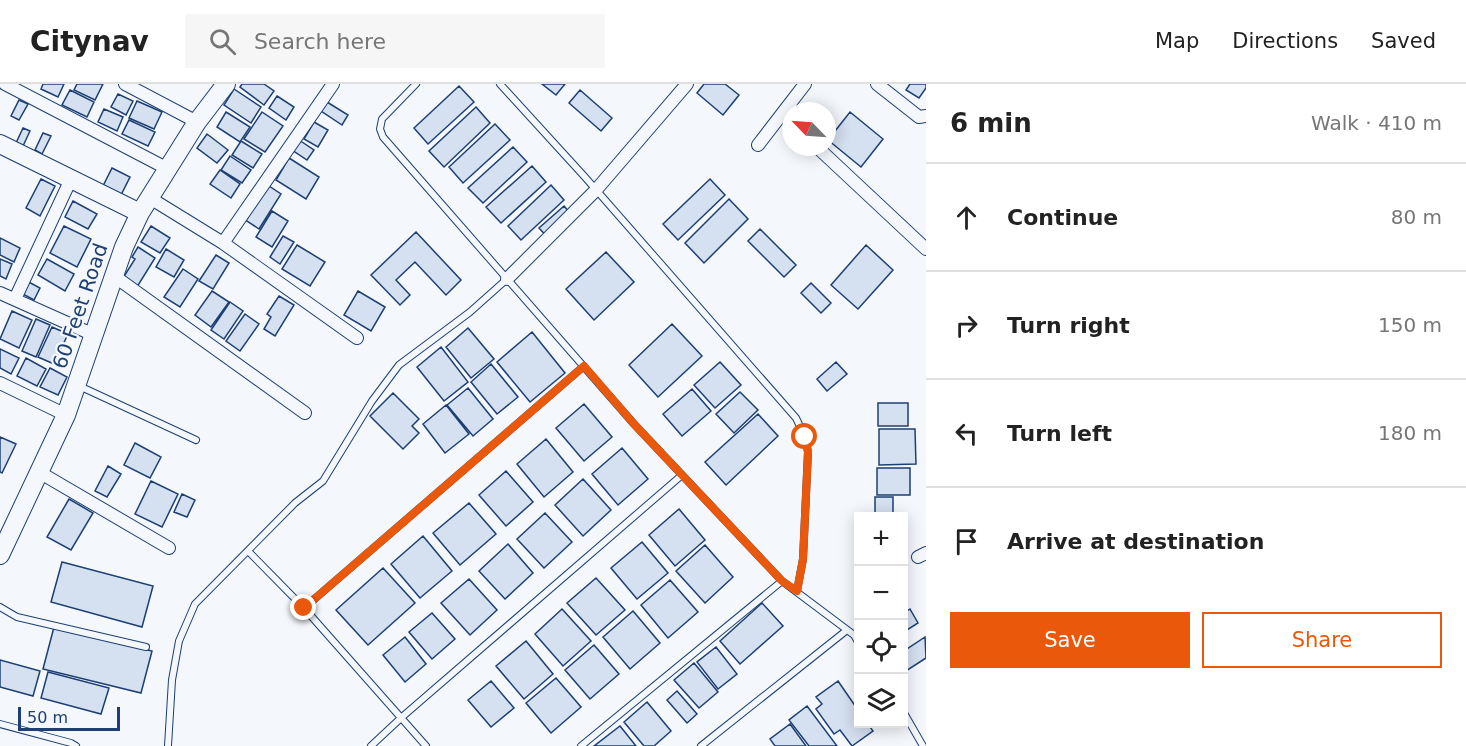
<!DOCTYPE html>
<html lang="en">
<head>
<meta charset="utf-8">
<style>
  :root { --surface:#fff; --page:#f6f6f6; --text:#222; --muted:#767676; --line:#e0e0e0; --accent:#ea580c }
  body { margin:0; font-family:"DejaVu Sans",sans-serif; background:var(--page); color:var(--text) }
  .controls { position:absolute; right:18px; bottom:18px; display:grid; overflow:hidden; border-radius:0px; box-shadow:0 3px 15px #0003 }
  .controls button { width:54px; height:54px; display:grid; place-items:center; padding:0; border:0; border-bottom:2px solid var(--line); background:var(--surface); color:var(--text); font:30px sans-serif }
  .compass { position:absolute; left:782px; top:18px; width:54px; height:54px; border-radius:50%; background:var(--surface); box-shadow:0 3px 15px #0003; rotate:295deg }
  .scale { position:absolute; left:18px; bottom:15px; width:102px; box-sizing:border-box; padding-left:6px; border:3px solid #1d3f73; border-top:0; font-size:16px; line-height:21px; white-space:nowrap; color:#1d3f73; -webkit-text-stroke:4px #f4f7fb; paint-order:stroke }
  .stop { position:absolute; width:18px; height:18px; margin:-14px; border:4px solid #ea580c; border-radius:50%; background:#fff }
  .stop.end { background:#ea580c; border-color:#fff; box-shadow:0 2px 6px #0008 }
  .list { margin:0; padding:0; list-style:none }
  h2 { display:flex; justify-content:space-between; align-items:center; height:78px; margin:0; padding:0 24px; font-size:26px }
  h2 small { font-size:20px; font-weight:400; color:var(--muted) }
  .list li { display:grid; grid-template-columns:39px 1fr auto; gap:18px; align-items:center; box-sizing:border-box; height:108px; padding:0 24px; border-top:2px solid var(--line) }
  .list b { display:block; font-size:22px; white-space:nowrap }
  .list em { font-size:20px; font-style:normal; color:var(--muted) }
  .actions { display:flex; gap:12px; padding:18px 24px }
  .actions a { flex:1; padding:14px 0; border:2px solid var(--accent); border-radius:0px; text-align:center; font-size:21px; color:var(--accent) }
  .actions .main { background:var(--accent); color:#fff }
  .icon { flex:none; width:33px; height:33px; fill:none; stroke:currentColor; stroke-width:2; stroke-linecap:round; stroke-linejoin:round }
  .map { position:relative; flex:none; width:926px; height:662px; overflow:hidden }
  header { display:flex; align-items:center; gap:36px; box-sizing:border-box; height:84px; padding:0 30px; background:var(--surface); border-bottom:2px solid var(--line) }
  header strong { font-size:28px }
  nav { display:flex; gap:33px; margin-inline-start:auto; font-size:21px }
  .search { width:420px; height:54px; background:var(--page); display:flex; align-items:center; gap:15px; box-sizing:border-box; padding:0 21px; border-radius:0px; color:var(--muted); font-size:22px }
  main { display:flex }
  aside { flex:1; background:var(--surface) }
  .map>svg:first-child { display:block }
  .building { fill:#d5e0f0; stroke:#1d3f73; stroke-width:1.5 }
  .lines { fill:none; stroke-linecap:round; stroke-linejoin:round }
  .lane-casing { stroke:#1d3f73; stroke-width:8 }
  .street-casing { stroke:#1d3f73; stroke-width:14 }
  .secondary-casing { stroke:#1d3f73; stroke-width:20 }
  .lane { stroke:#f4f7fb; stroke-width:6 }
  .street { stroke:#f4f7fb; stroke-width:12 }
  .secondary { stroke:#f4f7fb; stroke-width:18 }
  .route { stroke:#ea580c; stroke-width:8 }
  .labels { text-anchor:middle; stroke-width:4.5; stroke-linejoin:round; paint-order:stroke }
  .street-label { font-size:20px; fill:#1d3f73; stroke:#f4f7fb }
</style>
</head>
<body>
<header>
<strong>Citynav</strong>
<div class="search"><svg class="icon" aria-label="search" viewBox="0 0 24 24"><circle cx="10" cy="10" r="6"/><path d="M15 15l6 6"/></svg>Search here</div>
<nav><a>Map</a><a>Directions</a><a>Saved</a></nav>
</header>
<main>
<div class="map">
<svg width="926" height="662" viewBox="0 0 926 662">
  <rect width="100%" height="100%" fill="#f4f7fb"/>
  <path class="building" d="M43,0H64L58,13L41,5Z
    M77,0H103L95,16L74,6Z
    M242,0H264L274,7L264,21L240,3Z
    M542,0H565L556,11Z
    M704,0H725L739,11L723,31L697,9Z
    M910,0H926V4L919,14L906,6Z
    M459,2L474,18L428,60L414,44Z
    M234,5L261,23L251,39L224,21Z
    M70,6L94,18L87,33L62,21Z
    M580,6L612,34L601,47L569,19Z
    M118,10L133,17L126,31L111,23Z
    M277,12L294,23L286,36L269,24Z
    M19,16L28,20L19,36L11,32Z
    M137,17L162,28L154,45L129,34Z
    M327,18L348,31L342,41L321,27Z
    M476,23L490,39L444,83L429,67Z
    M104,25L123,33L117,47L98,38Z
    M226,28L250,43L240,58L217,43Z
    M262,28L283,42L265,68L244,55Z
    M850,28L883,55L861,83L828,56Z
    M129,36L155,48L148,62L122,50Z
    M314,38L328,46L318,63L304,55Z
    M495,40L510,56L463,99L449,83Z
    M23,44L30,47L23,62L16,59Z
    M43,49L51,52L42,70L35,66Z
    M207,50L228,66L217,79L197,64Z
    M299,56L314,66L307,76L292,66Z
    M241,57L262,70L253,84L232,71Z
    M513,63L527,78L483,119L468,104Z
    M230,72L251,86L242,99L221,86Z
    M289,74L319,93L306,115L276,96Z
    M532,82L546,98L501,139L486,123Z
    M112,84L130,93L121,111L103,102Z
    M220,86L240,100L231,114L210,100Z
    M41,95L55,102L40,132L26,124Z
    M710,95L725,111L678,156L663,140Z
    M266,100L281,110L259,145L244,135Z
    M551,101L564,116L521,156L508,142Z
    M729,115L748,135L704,179L685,159Z
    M73,117L97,130L88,145L65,133Z
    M564,122L575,135L551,157L539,144Z
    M272,127L288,137L272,163L256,153Z
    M64,142L91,155L77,183L50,169Z
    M151,142L170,154L160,169L141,158Z
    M760,145L796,181L784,193L748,157Z
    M416,148L461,196L446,211L415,178L396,196L410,211L400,221L371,191Z
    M283,152L294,158L280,180L270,173Z
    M0,154L20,164L14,178L0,171Z
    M297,161L325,178L310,202L282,185Z
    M866,161L893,186L858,225L831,201Z
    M138,163L155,174L137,203L123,194L135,175L132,173Z
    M166,165L184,176L174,193L156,183Z
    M606,168L634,198L594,236L566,205Z
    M216,171L229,179L213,205L199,197Z
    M0,175L12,180L6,195L0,192Z
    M47,175L74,190L65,207L38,191Z
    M183,185L198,195L180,223L164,213Z
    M25,196L40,204L34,216L19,208Z
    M811,199L831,219L821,229L801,209Z
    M212,207L229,218L211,243L195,231Z
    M358,207L385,223L371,247L344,231Z
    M279,212L294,221L275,252L264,245L271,233L267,230Z
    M230,218L243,227L224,255L211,246Z
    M12,227L32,236L19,264L0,255Z
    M245,230L259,240L240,267L226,257Z
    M36,235L50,241L36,273L22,267Z
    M672,240L702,272L658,313L629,281Z
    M52,243L68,250L54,280L38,273Z
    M468,244L494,275L471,294L446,263Z
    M532,248L565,289L530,318L497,278Z
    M441,263L468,298L444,317L417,283Z
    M0,265L19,274L11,290L0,284Z
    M26,274L46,285L37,302L17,292Z
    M720,278L741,301L715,324L694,301Z
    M836,278L847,290L827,307L817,295Z
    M491,280L518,313L497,330L471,298Z
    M50,284L67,293L58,311L40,303Z
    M468,304L493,335L473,352L447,321Z
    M692,305L711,327L682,352L663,330Z
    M740,308L758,326L734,349L716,330Z
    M393,309L419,335L412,342L419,349L403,365L370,332Z
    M878,319H908V342H878Z
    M584,320L612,353L584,377L556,344Z
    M446,321L469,350L445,369L423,340Z
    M758,330L778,352L726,401L705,378Z
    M879,345H915L916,380L879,381Z
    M0,353L16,360L2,389L0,388Z
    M546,355L573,388L544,413L517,380Z
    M135,359L161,373L150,394L124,381Z
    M622,364L648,395L618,421L592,390Z
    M108,382L121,390L107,413L95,407Z
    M877,384H910V411H877Z
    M506,387L533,418L506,442L479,411Z
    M583,395L611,426L583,452L555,421Z
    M151,397L178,410L162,443L135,430Z
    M182,410L195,416L187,433L174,428Z
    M875,413H893V432H875Z
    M69,415L93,429L71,466L47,453Z
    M469,419L496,450L460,481L433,449Z
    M679,425L705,456L675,482L649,451Z
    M545,429L572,458L544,484L517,455Z
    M423,452L452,487L420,514L391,480Z
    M642,458L668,489L637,515L611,484Z
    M508,460L533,489L505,515L479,487Z
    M705,461L733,493L705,519L676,487Z
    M62,478L153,502L142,543L51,518Z
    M383,484L415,519L368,561L336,526Z
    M596,494L625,526L596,551L567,519Z
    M469,495L497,526L470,551L441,519Z
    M670,496L698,528L668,554L641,521Z
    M762,519L783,542L740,580L720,557Z
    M562,525L591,557L563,582L535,550Z
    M910,525L918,539L904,548V529Z
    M633,527L660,559L630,585L603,553Z
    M432,529L455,555L432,575L409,548Z
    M54,543L152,567L141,609L43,585Z
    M405,553L426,580L405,598L383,571Z
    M925,553L926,574L906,587L904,583V567Z
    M526,557L553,590L524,615L496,582Z
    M594,561L619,590L590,615L565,586Z
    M716,563L737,590L718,605L697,578Z
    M0,576L40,587L33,612L0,603Z
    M694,579L718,608L699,624L674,596Z
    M48,588L109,604L101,630L41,614Z
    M556,594L581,623L551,649L526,619Z
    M491,597L514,624L491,643L468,616Z
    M838,597L858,626V640H868L873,647L852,662L840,646L834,650L816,625L822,620L816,613Z
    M677,607L697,630L687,639L667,616Z
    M647,618L671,647L654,662H644L624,638Z
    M807,622L837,662H809L789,636Z
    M790,640L806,662H775L770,655Z
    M620,642L636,662H594Z"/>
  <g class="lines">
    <defs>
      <path id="lane" d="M416,0L382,35L380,45L383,53L634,340L782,497L854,551L858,558
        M500,0L584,92L796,334L805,353L808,368L803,475L797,507
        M77,301L196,356
        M248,467L304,524L426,662
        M0,523L17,533L146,563
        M304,524L584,282
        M904,629L923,662
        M0,640L71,659L76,662
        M168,662L172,596L179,557L195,520L295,419L323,397L372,317L399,281L470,228L507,195
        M371,662L402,633L682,391
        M581,662L782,497
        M701,662L847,546"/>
      <path id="street" d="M5,0L168,85
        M125,0L197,38
        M877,0L919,33L926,32
        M758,61L805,0
        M817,63L926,165
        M150,114L223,159L357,254
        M223,159L333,0
        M114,192L305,329
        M507,195L596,106L687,0
        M0,209L94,251
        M15,215L71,95
        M0,299L66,331
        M39,388L169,464
        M918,473L926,469"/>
      <path id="secondary" d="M0,60L140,129
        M0,471L66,331L124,163L140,129L197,38L226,0"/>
    </defs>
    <use href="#lane" class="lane-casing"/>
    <use href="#street" class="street-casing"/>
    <use href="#secondary" class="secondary-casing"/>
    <use href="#lane" class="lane"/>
    <use href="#street" class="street"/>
    <use href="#secondary" class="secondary"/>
  </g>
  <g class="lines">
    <path class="route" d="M304,524L584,282L634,340L782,497L797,507L803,475L808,368L805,353"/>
  </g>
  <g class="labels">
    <g class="street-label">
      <text transform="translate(80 222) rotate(-71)" y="7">60 Feet Road</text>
    </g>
  </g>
</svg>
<div class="controls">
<button>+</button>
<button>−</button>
<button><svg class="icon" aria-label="locate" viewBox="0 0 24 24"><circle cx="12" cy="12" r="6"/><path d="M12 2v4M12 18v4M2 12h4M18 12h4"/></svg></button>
<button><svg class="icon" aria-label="layers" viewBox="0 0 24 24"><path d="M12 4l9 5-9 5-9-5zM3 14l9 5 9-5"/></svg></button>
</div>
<svg class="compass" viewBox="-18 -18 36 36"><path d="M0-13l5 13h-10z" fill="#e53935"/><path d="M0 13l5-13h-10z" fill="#767676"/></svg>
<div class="scale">50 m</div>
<div class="stop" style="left:805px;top:353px"></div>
<div class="stop end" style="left:304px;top:524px"></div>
</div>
<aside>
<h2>6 min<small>Walk · 410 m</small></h2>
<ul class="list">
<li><svg class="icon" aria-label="ahead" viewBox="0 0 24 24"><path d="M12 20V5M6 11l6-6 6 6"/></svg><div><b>Continue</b></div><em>80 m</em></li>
<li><svg class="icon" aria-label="right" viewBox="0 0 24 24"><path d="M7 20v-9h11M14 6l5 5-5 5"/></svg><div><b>Turn right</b></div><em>150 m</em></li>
<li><svg class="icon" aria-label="left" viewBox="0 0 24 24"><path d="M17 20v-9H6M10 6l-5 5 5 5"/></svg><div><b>Turn left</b></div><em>180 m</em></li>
<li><svg class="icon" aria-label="arrive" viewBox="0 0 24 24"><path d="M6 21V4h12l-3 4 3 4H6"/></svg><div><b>Arrive at destination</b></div></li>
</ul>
<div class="actions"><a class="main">Save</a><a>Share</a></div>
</aside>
</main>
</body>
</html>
